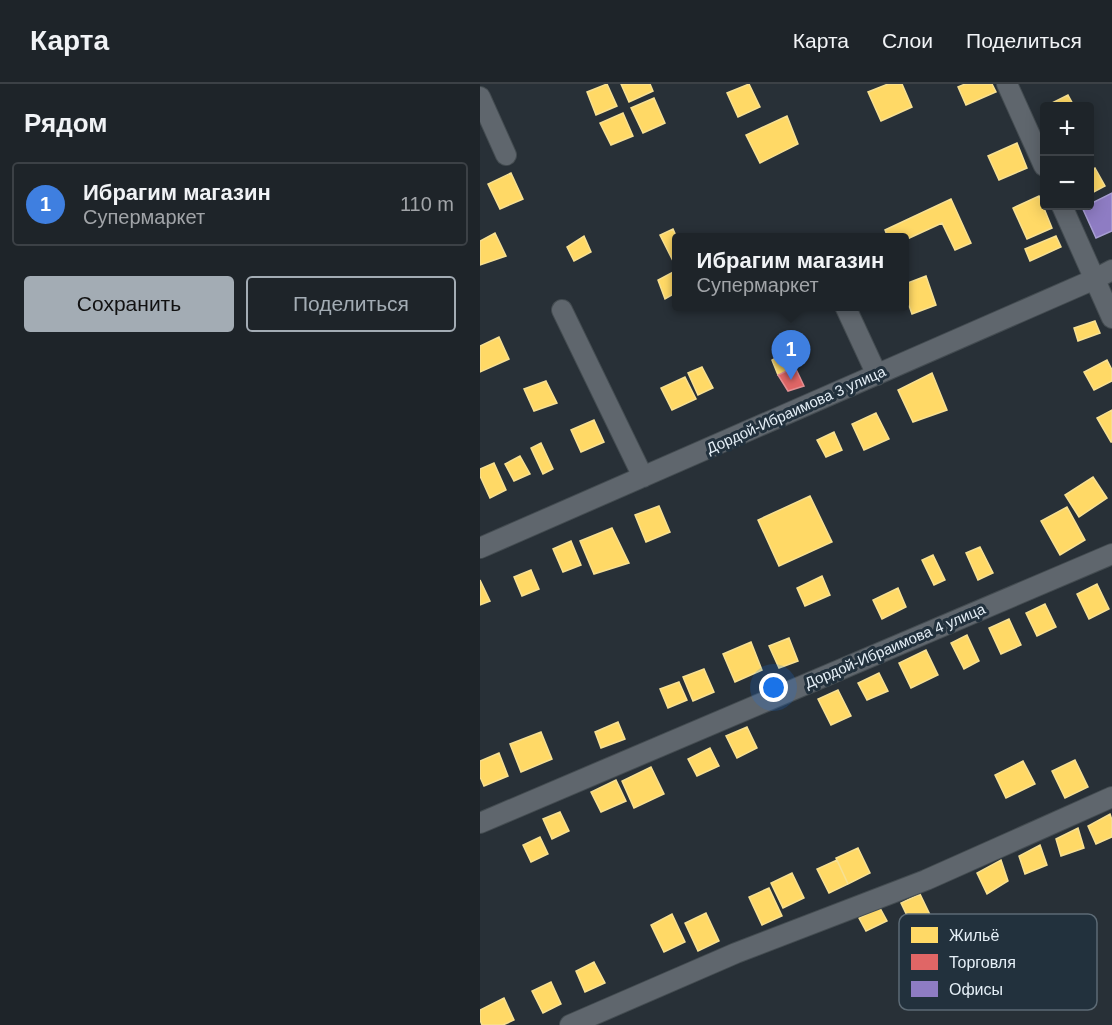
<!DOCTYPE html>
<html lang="ru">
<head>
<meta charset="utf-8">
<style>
  :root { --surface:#1e2429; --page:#262c31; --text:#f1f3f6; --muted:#a1a4a8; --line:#3c4146; --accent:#a3acb4 }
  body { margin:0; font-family:Helvetica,sans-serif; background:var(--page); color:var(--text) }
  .controls { position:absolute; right:18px; top:18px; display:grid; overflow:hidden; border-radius:6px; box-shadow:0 3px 15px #0003 }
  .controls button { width:54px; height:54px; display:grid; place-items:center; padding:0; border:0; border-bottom:2px solid var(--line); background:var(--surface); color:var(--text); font:30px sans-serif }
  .you { position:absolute; left:294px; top:604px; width:21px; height:21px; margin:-15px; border:4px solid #fff; border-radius:50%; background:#1a73e8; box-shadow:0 0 0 9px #1a73e833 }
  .badge { display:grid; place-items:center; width:39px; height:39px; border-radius:50%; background:var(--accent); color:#fff; font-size:20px; font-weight:700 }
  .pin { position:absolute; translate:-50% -50px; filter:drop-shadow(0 2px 3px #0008) }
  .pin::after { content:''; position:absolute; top:32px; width:21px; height:18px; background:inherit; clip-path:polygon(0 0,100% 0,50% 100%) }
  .popup { position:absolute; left:192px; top:149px; width:237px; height:78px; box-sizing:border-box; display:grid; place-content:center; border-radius:6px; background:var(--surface); filter:drop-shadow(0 2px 4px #0005); font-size:20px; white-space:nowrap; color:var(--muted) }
  .popup b { font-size:22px; color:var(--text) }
  .popup::after { content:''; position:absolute; left:50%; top:100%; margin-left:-12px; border:12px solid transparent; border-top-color:var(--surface) }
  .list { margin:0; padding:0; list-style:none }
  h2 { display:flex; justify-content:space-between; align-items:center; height:78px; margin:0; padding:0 24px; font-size:26px }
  h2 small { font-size:20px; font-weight:400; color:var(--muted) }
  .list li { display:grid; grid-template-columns:39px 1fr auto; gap:18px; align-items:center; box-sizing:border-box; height:84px; margin:0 12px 12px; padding:0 12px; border:2px solid var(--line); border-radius:6px }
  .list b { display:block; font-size:22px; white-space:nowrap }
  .list p { margin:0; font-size:20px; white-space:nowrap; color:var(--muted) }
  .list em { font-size:20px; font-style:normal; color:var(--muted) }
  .actions { display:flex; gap:12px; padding:18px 24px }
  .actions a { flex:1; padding:14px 0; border:2px solid var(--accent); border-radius:6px; text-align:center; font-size:21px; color:var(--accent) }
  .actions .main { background:var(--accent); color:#111 }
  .map { position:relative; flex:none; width:632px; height:941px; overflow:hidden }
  header { display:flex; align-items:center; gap:36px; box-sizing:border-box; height:84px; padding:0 30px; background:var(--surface); border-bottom:2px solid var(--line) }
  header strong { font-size:28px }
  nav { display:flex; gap:33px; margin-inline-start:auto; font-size:21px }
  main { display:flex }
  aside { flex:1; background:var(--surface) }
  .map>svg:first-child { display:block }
  .homes { fill:#ffd966; stroke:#f7e092; stroke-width:1.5 }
  .shops { fill:#e06666; stroke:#e28f92; stroke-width:1.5 }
  .offices { fill:#8e7cc3; stroke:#a89ed3; stroke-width:1.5 }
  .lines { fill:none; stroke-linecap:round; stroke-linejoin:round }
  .street-casing { stroke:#444c51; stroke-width:22 }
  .street { stroke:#5f666d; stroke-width:20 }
  .labels { text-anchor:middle; stroke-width:6; stroke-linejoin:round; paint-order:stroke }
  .street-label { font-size:15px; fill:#e5eff7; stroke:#22313d }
  .key { fill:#22313d; stroke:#5c6a75; stroke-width:1.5 }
  .key-label { font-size:16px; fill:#e5eff7 }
</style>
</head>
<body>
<header>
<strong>Карта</strong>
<nav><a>Карта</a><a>Слои</a><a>Поделиться</a></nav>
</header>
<main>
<aside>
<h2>Рядом<small></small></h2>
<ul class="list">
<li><span class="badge" style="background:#3f7fe0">1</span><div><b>Ибрагим магазин</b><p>Супермаркет</p></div><em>110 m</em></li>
</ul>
<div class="actions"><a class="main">Сохранить</a><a>Поделиться</a></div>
</aside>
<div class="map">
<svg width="632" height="941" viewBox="0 0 632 941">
  <rect width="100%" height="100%" fill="#283037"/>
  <path class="homes" d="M127,0L137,22L116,31L107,8Z
    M141,0H170L173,7L149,18Z
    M269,0L280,23L258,33L247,9Z
    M408,0H422L432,23L401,37L388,8Z
    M485,0H512L516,8L486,21L478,3Z
    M588,11L594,22H566Z
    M174,14L185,39L163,49L151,24Z
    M143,29L153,52L131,61L120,39Z
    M307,32L318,60L280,79L266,51Z
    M537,59L547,84L519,96L508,72Z
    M615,84L625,102L610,110V87Z
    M31,89L43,115L20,125L8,100Z
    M559,112L572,144L547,155L533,124Z
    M471,115L491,159L475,166L462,139L425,156V154H408L405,146Z
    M193,145L197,154V177L194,179L180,151Z
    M15,149L26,172L0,181V157Z
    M104,152L111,168L94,177L87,163Z
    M576,152L581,163L550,177L545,165Z
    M197,186V208L185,215L178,196Z
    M446,192L456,221L432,230L425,210V200Z
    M615,237L620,249L598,257L594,244Z
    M19,253L29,275L0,288V262Z
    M311,265L320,281L298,291L292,276Z
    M627,276L632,286V297L614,306L604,288Z
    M222,283L233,304L218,311L208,289Z
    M452,289L467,326L433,338L418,306Z
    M205,293L216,315L192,326L181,304Z
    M66,297L77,319L54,327L44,305Z
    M632,326V358H631L617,334Z
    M396,329L409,355L384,366L372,340Z
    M114,336L124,358L101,368L91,346Z
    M354,348L362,366L346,373L337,356Z
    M61,359L73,385L63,390L51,364Z
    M40,372L50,390L34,397L25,380Z
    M14,379L26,406L10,414L0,392V385Z
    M613,393L627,414L599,433L585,411Z
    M330,412L352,458L299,482L278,436Z
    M179,422L190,448L166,458L155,431Z
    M587,423L605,456L580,471L561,437Z
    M132,444L149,479L114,490L100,457Z
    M91,457L101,481L83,488L73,465Z
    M500,463L513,489L498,496L486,469Z
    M453,471L465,496L454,501L442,476Z
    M51,486L59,505L42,512L34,493Z
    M342,492L350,511L325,522L317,504Z
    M0,496L10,517L0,521Z
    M617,500L629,525L609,535L597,510Z
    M418,504L426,523L402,535L393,516Z
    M565,520L576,543L557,552L546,529Z
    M529,535L541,561L521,570L509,544Z
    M487,551L499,577L484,585L471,559Z
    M309,554L318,577L299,584L289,562Z
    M271,558L282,586L255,598L243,570Z
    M446,566L458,591L431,604L419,579Z
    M224,585L234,608L213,617L203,593Z
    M399,589L408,607L387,616L378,599Z
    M199,598L207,616L188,624L180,605Z
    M358,606L371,632L351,641L338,615Z
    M138,638L145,655L121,664L115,648Z
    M267,643L277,664L257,674L246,652Z
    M61,648L72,675L41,688L30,660Z
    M230,664L239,682L217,692L208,675Z
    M19,669L28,692L4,702L0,693V677Z
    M595,676L608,703L585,714L572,687Z
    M543,677L555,700L526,714L515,691Z
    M171,683L184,710L154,724L142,697Z
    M136,696L146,717L121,728L111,708Z
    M80,728L89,747L72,755L63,735Z
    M630,730L632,736V753L616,760L608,742Z
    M598,744L604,764L581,772L576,755Z
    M60,753L68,770L51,778L43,761Z
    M560,761L567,781L545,790L539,772Z
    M378,764L390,789L368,800L356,774Z
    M357,776L368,800L349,809L337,785Z
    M521,776L528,797L507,810L497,789Z
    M312,789L324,814L303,824L291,799Z
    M289,804L302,832L282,841L269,813Z
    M440,810L452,835L433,844L421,819Z
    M400,824L407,837L386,847L379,834Z
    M226,829L239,857L218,867L205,839Z
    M192,830L205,858L184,868L171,841Z
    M114,878L125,899L105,908L96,887Z
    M71,898L81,920L63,929L52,907Z
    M24,914L34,936L23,941H2L0,936V926Z"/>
  <path class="shops" d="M315,283L324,302L308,307L298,291Z"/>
  <path class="offices" d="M632,109V147L616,154L602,123L610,122V120Z"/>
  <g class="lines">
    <defs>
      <path id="street" d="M527,0L564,82
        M0,13L26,71
        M582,122L632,234
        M365,222L397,291
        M82,226L163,393
        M0,464L615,195L632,186
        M0,739L632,470
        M90,941L256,869L446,796L632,713"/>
    </defs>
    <use href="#street" class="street-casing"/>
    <use href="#street" class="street"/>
  </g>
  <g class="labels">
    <g class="street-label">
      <text transform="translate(316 326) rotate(-24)" y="5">Дордой-Ибраимова 3 улица</text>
      <text transform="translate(415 562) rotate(-23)" y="5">Дордой-Ибраимова 4 улица</text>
    </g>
  </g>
  <rect x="419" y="830" width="198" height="96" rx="9" class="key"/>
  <rect x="431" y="843" width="27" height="16" fill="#ffd966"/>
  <rect x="431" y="870" width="27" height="16" fill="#e06666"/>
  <rect x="431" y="897" width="27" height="16" fill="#8e7cc3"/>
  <g class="key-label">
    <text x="469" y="857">Жильё</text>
    <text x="469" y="884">Торговля</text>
    <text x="469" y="911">Офисы</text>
  </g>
</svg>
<div class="controls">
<button>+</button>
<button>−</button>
</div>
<div class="you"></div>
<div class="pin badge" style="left:311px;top:296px;background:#3f7fe0">1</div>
<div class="popup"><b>Ибрагим магазин</b>Супермаркет</div>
</div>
</main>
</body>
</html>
